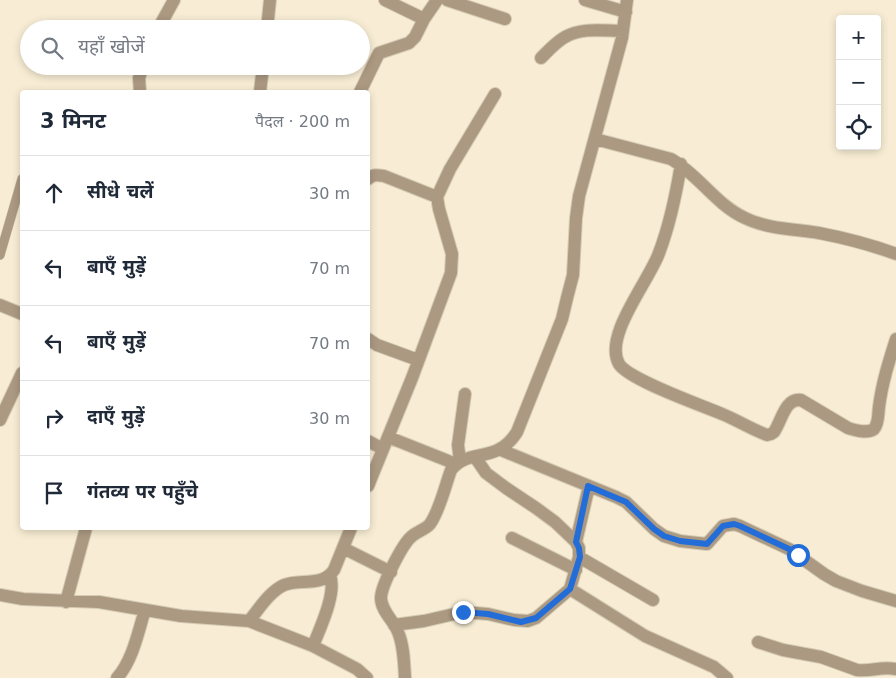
<!DOCTYPE html>
<html lang="hi">
<head>
<meta charset="utf-8">
<style>
  :root { --surface:#fff; --page:#f6f6f7; --text:#1f2937; --muted:#747a83; --line:#e0e1e3 }
  body { margin:0; font-family:"DejaVu Sans","Noto Sans Devanagari",sans-serif; background:var(--page); color:var(--text) }
  .controls { position:absolute; right:15px; top:15px; display:grid; overflow:hidden; border-radius:5px; box-shadow:0 2px 8px #0003 }
  .controls button { width:45px; height:45px; display:grid; place-items:center; padding:0; border:0; border-bottom:1px solid var(--line); background:var(--surface); color:var(--text); font:25px sans-serif }
  .stop { position:absolute; width:15px; height:15px; margin:-11px; border:4px solid #236dd8; border-radius:50%; background:#fff }
  .stop.end { background:#236dd8; border-color:#fff; box-shadow:0 1px 5px #0008 }
  .list { margin:0; padding:0; list-style:none }
  h2 { display:flex; justify-content:space-between; align-items:center; height:65px; margin:0; padding:0 20px; font-size:21px }
  h2 small { font-size:16px; font-weight:400; color:var(--muted) }
  .list li { display:grid; grid-template-columns:32px 1fr auto; gap:15px; align-items:center; box-sizing:border-box; height:75px; padding:0 20px; border-top:1px solid var(--line) }
  .list b { display:block; font-size:19px; white-space:nowrap }
  .list em { font-size:16px; font-style:normal; color:var(--muted) }
  .icon { flex:none; width:28px; height:28px; fill:none; stroke:currentColor; stroke-width:2; stroke-linecap:round; stroke-linejoin:round }
  .map { position:relative; flex:none; width:896px; height:678px; overflow:hidden }
  .search { position:absolute; background:var(--surface); box-shadow:0 2px 8px #0003; left:20px; top:20px; width:350px; height:55px; display:flex; align-items:center; gap:12px; box-sizing:border-box; padding:0 18px; border-radius:28px; color:var(--muted); font-size:19px }
  .panel { position:absolute; background:var(--surface); box-shadow:0 2px 8px #0003; left:20px; top:90px; width:350px; height:440px; border-radius:5px }
  .map>svg:first-child { display:block }
  .lines { fill:none; stroke-linecap:round; stroke-linejoin:round }
  .service-casing { stroke:#d5cbb5; stroke-width:10 }
  .minor-casing { stroke:#d5cbb5; stroke-width:14 }
  .service { stroke:#ac9982; stroke-width:9 }
  .minor { stroke:#ac9982; stroke-width:12 }
  .route { stroke:#236dd8; stroke-width:6 }
</style>
</head>
<body>
<div class="map">
<svg width="896" height="678" viewBox="0 0 896 678">
  <rect width="100%" height="100%" fill="#f8edd4"/>
  <g class="lines">
    <defs>
      <path id="service" d="M0,255L22,179"/>
      <path id="minor" d="M385,0L424,19L437,0
        M447,0L505,19
        M585,0L626,12
        M158,29L174,0
        M267,29L270,0
        M541,58C548,51 556,42 565,37C582,27 604,31 623,31
        M140,92L139,78L143,66
        M260,92L263,66
        M360,92L379,53L409,43L415,37L424,19
        M595,139L671,159C699,175 715,204 745,218C767,229 795,229 819,233C845,238 872,245 896,254
        M681,164C676,195 670,224 659,253C649,281 603,336 619,364C629,380 701,405 722,414C737,420 751,429 767,435L771,434L774,432C782,420 785,398 801,400L848,428C855,430 867,434 874,429C879,423 878,414 879,407C882,383 889,361 896,339
        M368,179C373,174 378,175 384,176L437,197
        M0,305L22,314
        M368,339L377,345L418,360
        M0,420L22,373
        M388,437L456,464
        M368,441L383,449
        M501,450L616,497L626,502L654,529L664,536L680,541L707,544L723,526L734,524L740,526L789,549L824,574L836,581L862,591L896,601
        M460,461L458,445L465,394
        M368,486L412,378L451,273L452,254L439,209L437,197L450,169L495,94
        M512,538L576,570
        M576,542L589,486
        M343,548L391,572
        M579,557L653,600
        M570,589L645,636L714,667L727,678
        M0,595L23,599L99,602L181,616L249,621L313,646L357,669L367,678
        M66,602L86,528
        M249,621C259,609 269,592 284,585C301,578 321,588 334,570L351,528
        M394,625L424,621L463,612L488,614L514,620L528,621L536,618L570,589L579,557V548L576,542L555,522L536,508L506,488L486,473L475,457
        M758,642L783,650L821,657L857,670C872,672 880,666 896,669
        M313,646C320,628 337,593 330,575
        M117,678C133,660 138,632 145,610
        M405,678C404,663 404,646 398,632C394,621 381,611 381,598C381,586 402,545 411,537C417,531 425,530 430,524C440,510 445,486 451,470C469,447 496,465 517,432L562,319L567,298L573,275L576,218L579,196L622,38L627,0"/>
    </defs>
    <use href="#service" class="service-casing"/>
    <use href="#minor" class="minor-casing"/>
    <use href="#service" class="service"/>
    <use href="#minor" class="minor"/>
  </g>
  <g class="lines">
    <path class="route" d="M463,612L488,614L521,622L536,618L570,589L580,557L579,548L576,542L588,486L626,502L654,529L664,536L680,541L707,544L723,526L734,524L740,526L789,549L798,555"/>
  </g>
</svg>
<div class="controls">
<button>+</button>
<button>−</button>
<button><svg class="icon" aria-label="locate" viewBox="0 0 24 24"><circle cx="12" cy="12" r="6"/><path d="M12 2v4M12 18v4M2 12h4M18 12h4"/></svg></button>
</div>
<div class="stop" style="left:798px;top:555px"></div>
<div class="stop end" style="left:463px;top:612px"></div>
<div class="search"><svg class="icon" aria-label="search" viewBox="0 0 24 24"><circle cx="10" cy="10" r="6"/><path d="M15 15l6 6"/></svg>यहाँ खोजें</div>
<section class="panel">
<h2>3 मिनट<small>पैदल · 200 m</small></h2>
<ul class="list">
<li><svg class="icon" aria-label="ahead" viewBox="0 0 24 24"><path d="M12 20V5M6 11l6-6 6 6"/></svg><div><b>सीधे चलें</b></div><em>30 m</em></li>
<li><svg class="icon" aria-label="left" viewBox="0 0 24 24"><path d="M17 20v-9H6M10 6l-5 5 5 5"/></svg><div><b>बाएँ मुड़ें</b></div><em>70 m</em></li>
<li><svg class="icon" aria-label="left" viewBox="0 0 24 24"><path d="M17 20v-9H6M10 6l-5 5 5 5"/></svg><div><b>बाएँ मुड़ें</b></div><em>70 m</em></li>
<li><svg class="icon" aria-label="right" viewBox="0 0 24 24"><path d="M7 20v-9h11M14 6l5 5-5 5"/></svg><div><b>दाएँ मुड़ें</b></div><em>30 m</em></li>
<li><svg class="icon" aria-label="arrive" viewBox="0 0 24 24"><path d="M6 21V4h12l-3 4 3 4H6"/></svg><div><b>गंतव्य पर पहुँचे</b></div></li>
</ul>
</section>
</div>
</body>
</html>
